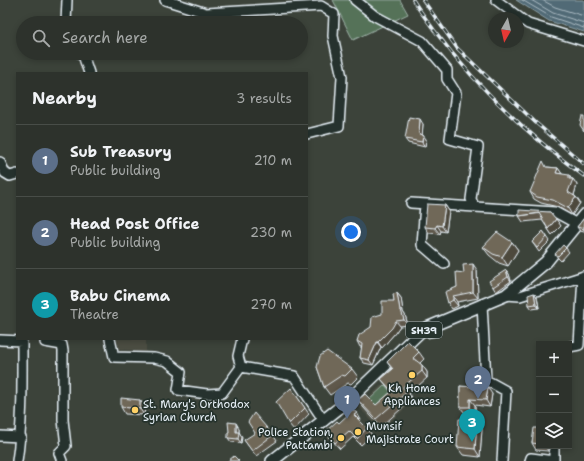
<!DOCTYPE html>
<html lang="en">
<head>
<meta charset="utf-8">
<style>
  :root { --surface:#2d322c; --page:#353a34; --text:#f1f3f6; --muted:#a7aaa9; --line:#484d48; --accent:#d6ab8b }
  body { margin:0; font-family:"Shantell Sans",sans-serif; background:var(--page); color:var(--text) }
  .controls { position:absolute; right:12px; bottom:12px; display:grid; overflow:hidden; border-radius:0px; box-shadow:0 2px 6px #0003 }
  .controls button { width:36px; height:36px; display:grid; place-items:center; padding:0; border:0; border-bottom:1px solid var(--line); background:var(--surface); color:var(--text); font:20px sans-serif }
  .compass { position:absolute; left:488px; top:12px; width:36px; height:36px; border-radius:50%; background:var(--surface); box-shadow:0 2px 6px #0003; rotate:188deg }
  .you { position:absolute; left:351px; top:232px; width:14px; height:14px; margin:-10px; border:3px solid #fff; border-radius:50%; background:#1a73e8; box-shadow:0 0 0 6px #1a73e833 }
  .badge { display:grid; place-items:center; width:26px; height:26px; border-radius:50%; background:var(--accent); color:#fff; font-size:13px; font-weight:700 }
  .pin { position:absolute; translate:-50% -33px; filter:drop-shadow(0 1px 2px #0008) }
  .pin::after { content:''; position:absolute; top:21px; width:14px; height:12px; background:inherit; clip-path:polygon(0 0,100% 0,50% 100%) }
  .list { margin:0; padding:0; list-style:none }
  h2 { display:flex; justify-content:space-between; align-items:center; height:52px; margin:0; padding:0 16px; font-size:17px }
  h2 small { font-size:13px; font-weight:400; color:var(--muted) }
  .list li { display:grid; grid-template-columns:26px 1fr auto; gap:12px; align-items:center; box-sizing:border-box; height:72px; padding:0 16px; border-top:1px solid var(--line) }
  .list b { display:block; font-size:15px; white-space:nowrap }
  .list p { margin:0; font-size:13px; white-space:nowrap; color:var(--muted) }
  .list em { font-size:13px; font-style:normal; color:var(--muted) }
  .icon { flex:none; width:22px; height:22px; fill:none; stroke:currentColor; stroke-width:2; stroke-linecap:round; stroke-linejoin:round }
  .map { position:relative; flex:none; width:584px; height:461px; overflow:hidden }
  .search { position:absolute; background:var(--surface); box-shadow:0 2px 6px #0003; left:16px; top:16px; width:292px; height:44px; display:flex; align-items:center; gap:10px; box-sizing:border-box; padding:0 14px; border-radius:22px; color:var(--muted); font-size:15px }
  .panel { position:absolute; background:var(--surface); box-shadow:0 2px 6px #0003; left:16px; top:72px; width:292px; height:268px; border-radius:0px }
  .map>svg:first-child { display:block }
  .built { fill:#4b4e43 }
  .green { fill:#557259; stroke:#9eb2a8 }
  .water { fill:#516b76; stroke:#8da1aa }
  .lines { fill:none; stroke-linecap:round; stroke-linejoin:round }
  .shore { stroke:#acbbc4; stroke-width:1 }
  .minor-casing { stroke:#e8f1f8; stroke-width:12 }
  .major-casing { stroke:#e8f1f8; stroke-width:14 }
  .minor { stroke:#26332d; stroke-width:9 }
  .major { stroke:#26332d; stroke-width:11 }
  .rail-casing { stroke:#e8f1f8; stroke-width:3.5 }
  .rail { stroke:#26332d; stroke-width:2; stroke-dasharray:6; stroke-linecap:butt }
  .wall { fill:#5f594c; stroke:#e8f1f8 }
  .shaded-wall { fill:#4e483e; stroke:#e8f1f8 }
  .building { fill:#6f6758; stroke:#e8f1f8 }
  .poi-dot { fill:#ffd166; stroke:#26332d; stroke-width:1.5 }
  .labels { text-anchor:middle; stroke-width:3.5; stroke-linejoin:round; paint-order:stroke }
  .shield { fill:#26332d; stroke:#aeb8bb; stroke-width:1 }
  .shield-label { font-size:10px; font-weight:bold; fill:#e8f1f8 }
  .poi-label { font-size:11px; fill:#e8f1f8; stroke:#26332d; text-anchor:start }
</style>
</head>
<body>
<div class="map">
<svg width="584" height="461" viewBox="0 0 584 461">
  <rect width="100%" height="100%" fill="#3c433a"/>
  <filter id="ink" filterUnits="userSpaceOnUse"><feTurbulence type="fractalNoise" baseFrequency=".025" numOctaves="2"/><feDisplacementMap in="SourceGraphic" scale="8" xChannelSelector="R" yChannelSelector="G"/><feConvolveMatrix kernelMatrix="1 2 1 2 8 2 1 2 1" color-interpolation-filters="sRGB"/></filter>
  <g filter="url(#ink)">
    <path class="built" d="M117,339H146V352L119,349Z
      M392,375L414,401L380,430L359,407Z"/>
    <path class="green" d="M333,0H400L408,14L353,40Z
      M385,385L396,398L381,411L370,399Z"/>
    <path class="water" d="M516,0H584V32L549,21Z"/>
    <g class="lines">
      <path class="shore" d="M522,0L551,17L584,28
        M531,0L553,13L584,23
        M542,0L555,7L584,16"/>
      <defs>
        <path id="minor" d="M165,0L206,13L321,6L334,14L333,36L342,77L339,126L307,134
          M355,0L375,16L422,41L447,70V79L456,93L450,139L478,147L471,199L474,206
          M496,0L528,24L584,41
          M66,23L67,0
          M80,53L84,58L89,73
          M0,162L5,173L10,176L17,174
          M411,203L555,212L577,224
          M425,204L422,245L444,264
          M506,295L520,296L584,276
          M482,304L486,380L506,391L502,461
          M45,339V342L62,345L63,351V420L66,446L59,453L62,461
          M110,339L114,357L154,358L167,361L181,372L178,390L207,394L222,393L241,367
          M242,339L238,356L241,367L294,376L324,421
          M0,340L22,341C22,382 23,421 17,461
          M569,347L579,345L583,276
          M0,436L21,437
          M530,461L531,458L554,461V446"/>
        <path id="major" d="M272,461L348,401L422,330L506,295L546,262L584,215"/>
      </defs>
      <use href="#minor" class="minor-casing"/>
      <use href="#major" class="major-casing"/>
      <use href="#minor" class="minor"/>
      <use href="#major" class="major"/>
      <defs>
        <path id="rail" d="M413,0C419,10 427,20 434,30C476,86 528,135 584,176
          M423,0L457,48L536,123L584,164"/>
      </defs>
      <use href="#rail" class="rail-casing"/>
      <use href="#rail" class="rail"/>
    </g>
    <path class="wall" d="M423,124L422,135L426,139L425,147L408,143L405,139Z
      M547,167L558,168L562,174L572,179H573L577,185L574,195L576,197L580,203L572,215L558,207L541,203L534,199L530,192Z
      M445,205L449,211L446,232L441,231L440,234L429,233L425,227Z
      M550,212L561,226L552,235L542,220L523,222L519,216Z
      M584,218V232L580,231L577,227Z
      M543,231L550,241L539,252L532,242Z
      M512,242L518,250L508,266L499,263L489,255L483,247Z
      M566,248L569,252L561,261L558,258L555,254Z
      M477,270L478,298L457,302L458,306L452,309L448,303L457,287L464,273Z
      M506,270L509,274L511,281L496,292L493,287Z
      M397,293L401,298L403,312L405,315L408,325L400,326L395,333L382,348L381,347L373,365L364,363L360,358L362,347H360L357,341L371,327L394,301Z
      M534,293L537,297L539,308L532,309L529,305Z
      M437,331L438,336L428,338L425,334Z
      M419,352L424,359L420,363L422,365L427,372V378L409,394L412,399L381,427L363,407L358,400L376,405L392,392L381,379L392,369L387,362Z
      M317,367L352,369L358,377L351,384L348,383L330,395L324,387Z
      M460,386L492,394L490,407L475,405V414L465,413L460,407Z
      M291,388L309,414L294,430L289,424Z
      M140,400L145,407L144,415L125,414L121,407Z
      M357,413L361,420L360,421L367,428L372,435L361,445L353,437L340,449L330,438L325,432Z
      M477,420L482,429L480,457L463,455L457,447Z
      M239,428V432L242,437L241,443L231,442L228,438L229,432Z
      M539,428V446H549L548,451L536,450L532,443Z
      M273,435L277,441L256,456L244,440Z"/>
    <path class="shaded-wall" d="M420,119L423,124L422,138L419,134Z
      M423,135L426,139L425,147L422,142Z
      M558,168L562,174L556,173Z
      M569,175L572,180L573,179L577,185L573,198L568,192Z
      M576,197L580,203L572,215L568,208Z
      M445,205L449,211L446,232L442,226Z
      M556,219L561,226L552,235L548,229Z
      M437,225L441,231L440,234L435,228Z
      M512,242L518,250L508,266L502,257Z
      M473,264L477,270L478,298L473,292Z
      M506,270L509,274L511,281L508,277Z
      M397,293L401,298L403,312L405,315L408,325L404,320L400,310Z
      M534,293L537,297L539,308L536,304Z
      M453,296L457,302L458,306L453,300Z
      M396,321L400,326L395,333L382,348L378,342Z
      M434,327L437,331L438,336L435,332Z
      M377,342L381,347L373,365L369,360Z
      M422,365L427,372V378L422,371Z
      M488,388L492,394L490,407L486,400Z
      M470,399L475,405V414L470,407Z
      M140,400L145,407L144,415L140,409Z
      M477,420L482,429L480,457L475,449Z
      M236,423L239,428V433V432L242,437L241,443L238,439L236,432Z
      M545,446H549L548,451Z"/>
    <path class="building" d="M582,116H584V131L580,125Z
      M409,117L420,119L419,134L423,135L422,142L405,139Z
      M543,161L546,167L558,168L556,173L569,175V179H573L568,192L576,197L568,208L553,200L537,197L530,192Z
      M427,204L445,205L442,226L437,225L435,228L425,227Z
      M519,210L550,212L556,219L548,229L539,213L519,216Z
      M584,218V229L577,227Z
      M543,231L547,237L537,248L532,242Z
      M497,232L512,242L502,257L493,254L483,247Z
      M563,245L566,248L558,256L555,254Z
      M473,264V292L453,296V300L448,303L445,292L457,287L456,272L464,273L463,265Z
      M506,270L508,277L493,287L489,281Z
      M397,293L400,310H401L404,320L396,321L392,328L378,342H377L369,360L360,358L362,344L357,341L359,335L371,327L372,317L382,314V301H394L393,294Z
      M534,293L536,304L529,305L528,295Z
      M434,327L435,332L425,334V331Z
      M408,341L419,352L413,358L422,365V371L403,387L407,392L376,419L358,400L365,394L376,405L392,391L381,379L393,369L387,362Z
      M327,351L352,369L345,376L342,375L324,387L317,367L320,356Z
      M460,386L488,388L486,400L470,399V407H460Z
      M291,388L305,408L289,424L276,402Z
      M121,398L140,400V409L121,407Z
      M353,410L357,413L354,415L367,428L357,439L349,431L335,443L325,432L337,421L339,423Z
      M254,413L273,435L252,451L244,440L255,433L248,422Z
      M459,419L477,420L475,449L457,447Z
      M228,422L236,423V432H239L238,439L228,438V432H229Z
      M534,428H539V444L532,443Z
      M234,456L239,461H228Z"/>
  </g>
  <g class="poi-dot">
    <circle cx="412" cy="375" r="4"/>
    <circle cx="135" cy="410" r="4"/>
    <circle cx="358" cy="432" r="4"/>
    <circle cx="341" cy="438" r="4"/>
  </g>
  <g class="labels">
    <rect class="shield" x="406" y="322" width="36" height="16" rx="3"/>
    <g class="shield-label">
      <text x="424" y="334">SH39</text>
    </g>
    <g class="poi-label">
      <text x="412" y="392" text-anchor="middle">Kh Home<tspan x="412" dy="13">Appliances</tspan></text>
      <text x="143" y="408">St. Mary's Orthodox<tspan x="143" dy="13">Syrian Church</tspan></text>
      <text x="366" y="430">Munsif<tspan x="366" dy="13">Majistrate Court</tspan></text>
      <text x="333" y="436" text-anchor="end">Police Station,<tspan x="333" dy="13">Pattambi</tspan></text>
    </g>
  </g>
</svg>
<div class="controls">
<button>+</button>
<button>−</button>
<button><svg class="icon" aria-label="layers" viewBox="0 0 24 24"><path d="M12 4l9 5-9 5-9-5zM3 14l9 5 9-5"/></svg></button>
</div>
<svg class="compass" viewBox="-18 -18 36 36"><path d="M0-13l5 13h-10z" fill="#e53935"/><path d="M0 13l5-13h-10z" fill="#a7aaa9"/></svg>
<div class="you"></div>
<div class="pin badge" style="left:347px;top:419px;background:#5c6f8a">1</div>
<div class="pin badge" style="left:478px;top:399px;background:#5c6f8a">2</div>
<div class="pin badge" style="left:472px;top:442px;background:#0f9aa8">3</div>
<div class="search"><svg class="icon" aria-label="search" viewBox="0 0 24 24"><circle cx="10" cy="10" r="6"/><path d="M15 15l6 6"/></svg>Search here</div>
<section class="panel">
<h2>Nearby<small>3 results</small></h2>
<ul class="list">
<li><span class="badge" style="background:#5c6f8a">1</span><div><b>Sub Treasury</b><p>Public building</p></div><em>210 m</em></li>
<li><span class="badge" style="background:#5c6f8a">2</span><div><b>Head Post Office</b><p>Public building</p></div><em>230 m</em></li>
<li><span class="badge" style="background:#0f9aa8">3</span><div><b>Babu Cinema</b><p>Theatre</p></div><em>270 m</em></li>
</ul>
</section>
</div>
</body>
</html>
